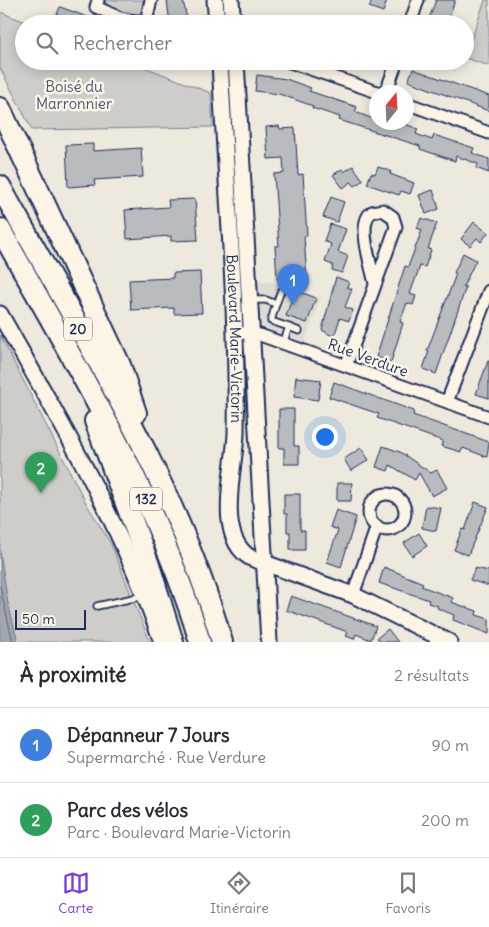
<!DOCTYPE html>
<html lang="fr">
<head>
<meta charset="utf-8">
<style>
  :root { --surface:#fff; --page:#f2f2f3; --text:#2b2b33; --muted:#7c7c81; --line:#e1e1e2; --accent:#7c3aed }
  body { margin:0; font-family:Delius,sans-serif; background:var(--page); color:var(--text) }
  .compass { position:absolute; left:369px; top:85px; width:45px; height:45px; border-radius:50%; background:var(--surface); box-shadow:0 2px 12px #0003; rotate:18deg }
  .scale { position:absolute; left:15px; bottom:12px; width:71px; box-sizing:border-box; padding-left:5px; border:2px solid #1b2f5e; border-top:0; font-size:14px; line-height:18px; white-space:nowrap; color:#1b2f5e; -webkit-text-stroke:4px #fcf5e5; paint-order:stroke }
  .you { position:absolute; left:324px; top:436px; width:18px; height:18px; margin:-12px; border:4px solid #fff; border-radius:50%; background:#1a73e8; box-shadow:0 0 0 8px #1a73e833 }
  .badge { display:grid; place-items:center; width:32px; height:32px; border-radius:50%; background:var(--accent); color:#fff; font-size:16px; font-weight:700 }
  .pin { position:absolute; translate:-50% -41px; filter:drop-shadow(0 1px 2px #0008) }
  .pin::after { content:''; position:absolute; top:26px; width:18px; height:15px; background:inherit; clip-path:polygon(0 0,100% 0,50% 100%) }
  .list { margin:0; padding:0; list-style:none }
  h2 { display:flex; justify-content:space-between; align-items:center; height:65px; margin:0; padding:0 20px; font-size:21px }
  h2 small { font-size:16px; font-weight:400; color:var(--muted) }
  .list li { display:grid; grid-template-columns:32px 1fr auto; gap:15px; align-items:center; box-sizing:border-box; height:75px; padding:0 20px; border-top:1px solid var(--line) }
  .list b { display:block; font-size:19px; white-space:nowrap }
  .list p { margin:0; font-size:16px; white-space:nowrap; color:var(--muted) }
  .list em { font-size:16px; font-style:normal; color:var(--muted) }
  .icon { flex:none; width:28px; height:28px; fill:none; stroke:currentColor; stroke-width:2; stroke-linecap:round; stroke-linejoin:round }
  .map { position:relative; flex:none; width:489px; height:642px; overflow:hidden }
  .search { position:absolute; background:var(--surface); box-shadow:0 2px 12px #0003; left:15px; right:15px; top:15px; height:55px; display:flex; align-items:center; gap:12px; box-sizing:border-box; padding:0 18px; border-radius:28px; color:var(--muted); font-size:19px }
  .sheet { height:215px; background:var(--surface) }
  nav { display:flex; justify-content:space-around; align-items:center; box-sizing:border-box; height:70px; border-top:1px solid var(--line); background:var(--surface); font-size:14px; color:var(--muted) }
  nav a { display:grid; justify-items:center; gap:2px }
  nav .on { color:var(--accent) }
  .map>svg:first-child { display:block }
  .built { fill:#dedbd4 }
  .green { fill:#cfcdca; stroke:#757e94 }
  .water { fill:#a2a7af; stroke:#6c778f }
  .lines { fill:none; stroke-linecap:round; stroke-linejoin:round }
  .shore { stroke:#515f7e; stroke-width:1 }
  .building { fill:#babbbe; stroke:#1b2f5e }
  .lane-casing { stroke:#1b2f5e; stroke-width:9 }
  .street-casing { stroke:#1b2f5e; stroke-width:15 }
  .secondary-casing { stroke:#1b2f5e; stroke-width:19 }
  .highway-casing { stroke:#1b2f5e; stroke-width:24 }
  .lane { stroke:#fcf5e5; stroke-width:5.5 }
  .street { stroke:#fcf5e5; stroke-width:11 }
  .secondary { stroke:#fcf5e5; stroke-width:15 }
  .highway { stroke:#fcf5e5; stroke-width:20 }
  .labels { text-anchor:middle; stroke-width:5; stroke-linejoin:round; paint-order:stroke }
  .shield { fill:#fcf5e5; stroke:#5e6a86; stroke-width:1 }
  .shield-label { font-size:14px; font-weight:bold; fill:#1b2f5e }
  .park-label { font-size:15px; fill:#485679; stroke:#fcf5e5 }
  .street-label { font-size:15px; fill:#1b2f5e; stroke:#fcf5e5 }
</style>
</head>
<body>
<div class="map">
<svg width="489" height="642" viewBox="0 0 489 642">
  <rect width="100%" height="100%" fill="#eee9dd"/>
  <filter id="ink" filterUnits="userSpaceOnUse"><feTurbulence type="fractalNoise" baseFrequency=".02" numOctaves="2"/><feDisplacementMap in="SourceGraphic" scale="10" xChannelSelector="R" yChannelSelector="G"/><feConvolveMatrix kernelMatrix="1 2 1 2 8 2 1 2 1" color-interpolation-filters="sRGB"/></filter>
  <g filter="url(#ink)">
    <path class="built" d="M257,281L272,282L320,298L305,342L262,327Z"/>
    <path class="green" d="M106,0H143V4H146L142,13C128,15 117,14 106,6Z
      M485,0H489V66L465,58Z
      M0,12L31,24H24V61H129L211,93L213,127L32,130L0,68Z
      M0,335L86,503L111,544L150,642H18L8,604L0,553Z"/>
    <path class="water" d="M0,553L8,604L18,642H0Z"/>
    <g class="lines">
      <path class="shore" d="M0,586L13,642"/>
    </g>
    <path class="building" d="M167,0H183L188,24H170Z
      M372,0H387L383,12L369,7Z
      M436,0H455L447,24H427Z
      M60,7L104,23L103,24H53Z
      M256,15L287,19V24H255Z
      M347,61H371L368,70Z
      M413,69L489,96V111L408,81Z
      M257,75L286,79L311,88L309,91L357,107L355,112L376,120V122H400L418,129L416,134L432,140L434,135L474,148L472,153L489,159V173L476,168L478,164L456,156L455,161L420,149V146L339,120L340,117L312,108L313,106L279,94L255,91Z
      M279,126L280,129L295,128L298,175L303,174L307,236H304L307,280L293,281L292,278L277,279L275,246H279L274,174L284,173L283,158L268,159L266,127Z
      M93,144V151L141,148L143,177L94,180L95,185L68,187L66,145Z
      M353,166L363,180L355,186L351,182L343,188L333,175L342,169L344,172Z
      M378,167L391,171L390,174L414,183L410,194L401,191L399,195L367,184L371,173L375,174Z
      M433,190L439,209L426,214L419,195Z
      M331,197L344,202L337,222L323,217Z
      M195,199L198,240L171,241V236L127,239L125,210L169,207L168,200Z
      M421,218L437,223L428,249L431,250L425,267L420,266L410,294L416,296L413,305L407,303L400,322L403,323L391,362L376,357L405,266L408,267L422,230L417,228Z
      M474,222L488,233L481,242L477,238L470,246L461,239Z
      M330,224L346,229L338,252L348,256L342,273L332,270L333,265L325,262L331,244L324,241Z
      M463,253L476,260L463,287H466L436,374L423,369L429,351H427L456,274L454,273Z
      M200,272L202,313L174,314V308L131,310L129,280L173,278V273Z
      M336,277L349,282L347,287L352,289L345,307L353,310L349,321L340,318L334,337L322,330Z
      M295,290L316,298L307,323L286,316Z
      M488,361H489V398L476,394Z
      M296,377L321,380L318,400L294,397Z
      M334,382L414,411L413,415L489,442L487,457L463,448L461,452L441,446L443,441L377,418L379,414L329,397Z
      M279,409H294V446H299V464H284V448H279Z
      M383,446L400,452L431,473L437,470L447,488L432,496L419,473L415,480L390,465L388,471L376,467Z
      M361,448L369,460L351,471L344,459Z
      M337,483H352L351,501H337Z
      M284,494H300V530H305V550H290V532H287V514H284Z
      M475,502L488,507L468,555L454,550L462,529L465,530Z
      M426,506L441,508L436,531L422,528Z
      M336,510L356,517L341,567L327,562L338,530L330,527Z
      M419,533L427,546L412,556L404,543Z
      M384,567L423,583L421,586L453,598L451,602L477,611L476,615L489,619V634L453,620L454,615L437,608L438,606L428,603L429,600L379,583Z
      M475,568L489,571V586L470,580Z
      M291,596L376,626L371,640L356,634L354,639L346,636L348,632L286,610Z
      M388,629L398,642H381L377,638Z"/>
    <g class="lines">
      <defs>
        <path id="lane" d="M250,300H266L276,304L271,321L289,327L283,344
          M276,304L281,291
          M289,327L299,331
          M97,606L143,596"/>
        <path id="street" d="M98,0L96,7L120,18L149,24
          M146,22L151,0
          M410,24L418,0
          M287,61L377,92
          M386,92L397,61
          M406,103L489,133
          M235,332L260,335L489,417
          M346,366L396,227L393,217L383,210C380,211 374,211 372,212C356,222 372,268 375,284
          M447,402L489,291
          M369 512a18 18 0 1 1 36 0a18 18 0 1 1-36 0Z
          M353,595L377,526"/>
        <g id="secondary">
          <path d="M215,0L217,24"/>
          <path d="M231,0L233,24"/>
          <path id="s1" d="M220,61C226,185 238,309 236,433C235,468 214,537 251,558L353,595L449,642"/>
          <path d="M236,61L269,642"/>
          <path d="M0,314C60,420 122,526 162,642"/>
        </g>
        <path id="highway" d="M0,108L120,365L136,413
          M0,186C81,334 175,479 222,642
          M0,229C74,363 156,494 200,642
          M95,421L149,565L173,642"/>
      </defs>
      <use href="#lane" class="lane-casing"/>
      <use href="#street" class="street-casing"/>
      <use href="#secondary" class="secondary-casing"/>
      <use href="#highway" class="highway-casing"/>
      <use href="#lane" class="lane"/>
      <use href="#street" class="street"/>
      <use href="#secondary" class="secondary"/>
      <use href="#highway" class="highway"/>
    </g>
  </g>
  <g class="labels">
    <g class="shield">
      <rect x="64" y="317.5" width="28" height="23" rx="4"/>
      <rect x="130" y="487.5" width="32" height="23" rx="4"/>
    </g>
    <g class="shield-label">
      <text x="78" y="334">20</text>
      <text x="146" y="504">132</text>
    </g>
    <g class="park-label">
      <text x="74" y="92">Boisé du<tspan x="74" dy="17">Marronnier</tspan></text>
    </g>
    <g class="street-label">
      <text dy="5" stroke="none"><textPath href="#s1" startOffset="278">Boulevard Marie-Victorin</textPath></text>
      <text transform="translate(368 358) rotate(20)" y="5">Rue Verdure</text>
    </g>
  </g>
</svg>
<svg class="compass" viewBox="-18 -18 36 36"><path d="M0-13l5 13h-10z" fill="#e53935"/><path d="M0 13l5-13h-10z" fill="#7c7c81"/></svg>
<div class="scale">50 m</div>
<div class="you"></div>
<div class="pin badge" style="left:293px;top:305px;background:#3f7fe0">1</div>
<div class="pin badge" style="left:41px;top:493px;background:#2e9e5b">2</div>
<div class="search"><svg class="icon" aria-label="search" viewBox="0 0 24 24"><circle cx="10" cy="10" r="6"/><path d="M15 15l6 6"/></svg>Rechercher</div>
</div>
<section class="sheet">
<h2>À proximité<small>2 résultats</small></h2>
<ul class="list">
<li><span class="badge" style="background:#3f7fe0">1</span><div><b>Dépanneur 7 Jours</b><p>Supermarché · Rue Verdure</p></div><em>90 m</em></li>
<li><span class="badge" style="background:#2e9e5b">2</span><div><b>Parc des vélos</b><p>Parc · Boulevard Marie-Victorin</p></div><em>200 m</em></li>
</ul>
</section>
<nav>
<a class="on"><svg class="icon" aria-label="map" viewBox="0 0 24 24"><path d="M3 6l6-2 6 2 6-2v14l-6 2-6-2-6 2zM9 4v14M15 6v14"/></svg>Carte</a>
<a><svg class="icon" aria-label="directions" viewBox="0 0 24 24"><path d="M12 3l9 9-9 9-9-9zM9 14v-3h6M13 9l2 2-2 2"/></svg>Itinéraire</a>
<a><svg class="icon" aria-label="saved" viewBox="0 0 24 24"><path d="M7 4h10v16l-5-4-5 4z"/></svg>Favoris</a>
</nav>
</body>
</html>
